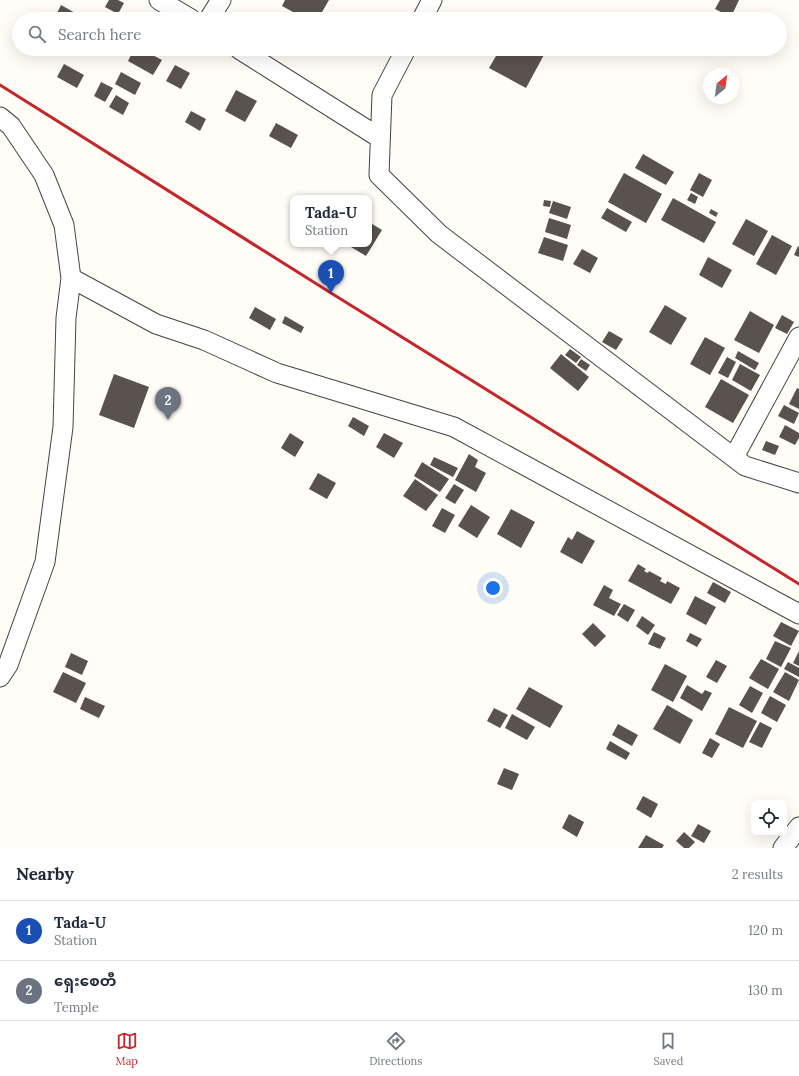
<!DOCTYPE html>
<html lang="en">
<head>
<meta charset="utf-8">
<style>
  :root { --surface:#fff; --page:#f2f2f3; --text:#1f2937; --muted:#747a83; --line:#e0e1e3; --accent:#c4262e }
  body { margin:0; font-family:Lora,"Noto Sans Myanmar",serif; background:var(--page); color:var(--text) }
  .controls { position:absolute; right:12px; bottom:12px; display:grid; overflow:hidden; border-radius:8px; box-shadow:0 4px 16px #0002 }
  .controls button { width:36px; height:36px; display:grid; place-items:center; padding:0; border:0; border-bottom:1px solid var(--line); background:var(--surface); color:var(--text); font:20px sans-serif }
  .compass { position:absolute; left:703px; top:68px; width:36px; height:36px; border-radius:50%; background:var(--surface); box-shadow:0 4px 16px #0002; rotate:29deg }
  .you { position:absolute; left:493px; top:588px; width:14px; height:14px; margin:-10px; border:3px solid #fff; border-radius:50%; background:#1a73e8; box-shadow:0 0 0 6px #1a73e833 }
  .badge { display:grid; place-items:center; width:26px; height:26px; border-radius:50%; background:var(--accent); color:#fff; font-size:13px; font-weight:700 }
  .pin { position:absolute; translate:-50% -33px; filter:drop-shadow(0 1px 2px #0008) }
  .pin::after { content:''; position:absolute; top:21px; width:14px; height:12px; background:inherit; clip-path:polygon(0 0,100% 0,50% 100%) }
  .popup { position:absolute; left:290px; top:195px; width:82px; height:52px; box-sizing:border-box; display:grid; place-content:center; border-radius:8px; background:var(--surface); filter:drop-shadow(0 1px 3px #0005); font-size:13px; white-space:nowrap; color:var(--muted) }
  .popup b { font-size:15px; color:var(--text) }
  .popup::after { content:''; position:absolute; left:50%; top:100%; margin-left:-8px; border:8px solid transparent; border-top-color:var(--surface) }
  .list { margin:0; padding:0; list-style:none }
  h2 { display:flex; justify-content:space-between; align-items:center; height:52px; margin:0; padding:0 16px; font-size:17px }
  h2 small { font-size:13px; font-weight:400; color:var(--muted) }
  .list li { display:grid; grid-template-columns:26px 1fr auto; gap:12px; align-items:center; box-sizing:border-box; height:60px; padding:0 16px; border-top:1px solid var(--line) }
  .list b { display:block; font-size:15px; white-space:nowrap }
  .list p { margin:0; font-size:13px; white-space:nowrap; color:var(--muted) }
  .list em { font-size:13px; font-style:normal; color:var(--muted) }
  .icon { flex:none; width:22px; height:22px; fill:none; stroke:currentColor; stroke-width:2; stroke-linecap:round; stroke-linejoin:round }
  .map { position:relative; flex:none; width:799px; height:848px; overflow:hidden }
  .search { position:absolute; background:var(--surface); box-shadow:0 4px 16px #0002; left:12px; right:12px; top:12px; height:44px; display:flex; align-items:center; gap:10px; box-sizing:border-box; padding:0 14px; border-radius:22px; color:var(--muted); font-size:15px }
  .sheet { height:172px; background:var(--surface) }
  nav { display:flex; justify-content:space-around; align-items:center; box-sizing:border-box; height:56px; border-top:1px solid var(--line); background:var(--surface); font-size:11px; color:var(--muted) }
  nav a { display:grid; justify-items:center; gap:2px }
  nav .on { color:var(--accent) }
  .map>svg:first-child { display:block }
  .building { fill:#5a524d }
  .lines { fill:none; stroke-linecap:round; stroke-linejoin:round }
  .street-casing { stroke:#444; stroke-width:21 }
  .street { stroke:#fff; stroke-width:19 }
  .rail { stroke:#c4262e; stroke-width:3 }
</style>
</head>
<body>
<div class="map">
<svg width="799" height="848" viewBox="0 0 799 848">
  <rect width="100%" height="100%" fill="#fffdf5"/>
  <path class="building" d="M109,0H118L124,3L118,14L105,7Z
    M285,0H329L318,19H306L282,6Z
    M720,0H739L731,17L715,9Z
    M61,5L86,19H54Z
    M134,49H141L162,60L153,75L128,61Z
    M500,49H541L540,50L545,53L526,88L489,68Z
    M64,64L84,75L77,88L57,77Z
    M175,65L190,73L181,89L166,81Z
    M121,72L141,83L135,95L115,84Z
    M101,82L113,88L105,102L94,96Z
    M236,90L257,101L245,122L225,111Z
    M116,95L129,103L123,115L109,107Z
    M191,111L206,119L200,131L185,122Z
    M276,123L298,135L291,148L269,136Z
    M643,154L674,172L666,185L635,168Z
    M624,173L662,194L646,223L608,202Z
    M699,173L712,180L703,197L690,190Z
    M691,193L698,197L695,204L687,200Z
    M673,198L716,222L704,243L661,220Z
    M544,200L551,201L550,207L543,206Z
    M553,201L571,207L567,219L549,213Z
    M607,208L632,222L626,232L601,218Z
    M711,209L718,213L716,217L709,213Z
    M549,218L571,225L567,239L545,232Z
    M746,219L768,231L754,256L732,244Z
    M369,222L382,230L366,256L346,244H369Z
    M772,235L792,246L776,275L756,264Z
    M544,237L568,245L563,261L538,253Z
    M798,246L799,247V257L794,255Z
    M582,249L598,258L590,273L573,264Z
    M708,257L732,270L722,288L699,275Z
    M665,305L687,318L671,345L649,332Z
    M255,307L276,319L270,330L249,318Z
    M750,311L774,325L759,353L734,340Z
    M782,315L794,322L787,334L775,328Z
    M285,316L304,327L301,333L282,323Z
    M609,331L623,339L616,350L602,342Z
    M705,337L725,348L710,375L690,364Z
    M570,349L581,357L576,363L565,355Z
    M738,351L759,363L755,370L735,358Z
    M561,354L589,377L578,391L550,368Z
    M727,357L736,362L728,378L718,373Z
    M581,359L590,365L586,371L577,365Z
    M740,364L760,375L751,391L732,380Z
    M114,374L149,387L134,428L99,415Z
    M721,379L749,395L733,423L705,407Z
    M797,388L799,389V409L789,404Z
    M784,405L799,413L794,424L778,416Z
    M353,417L369,426L364,436L348,426Z
    M785,425L799,433V438L795,445L779,437Z
    M290,433L304,442L295,457L281,448Z
    M384,433L403,443L394,458L376,447Z
    M766,441L779,446L775,455L762,450Z
    M469,454L478,460L475,467L486,473L476,492L455,480Z
    M434,457L458,468L453,477L430,465Z
    M422,462L449,479L440,492L414,476Z
    M318,473L336,483L327,499L309,489Z
    M415,479L438,495L426,511L403,496Z
    M454,484L464,490L455,504L445,498Z
    M471,505L490,517L477,538L458,526Z
    M442,508L455,515L445,533L432,526Z
    M511,509L535,522L521,548L497,534Z
    M577,531L595,541L582,564L560,552L568,537L572,540Z
    M638,564L646,569L644,571L648,573L649,571L662,578L660,581L666,584L667,581L680,588L671,604L628,581Z
    M713,582L731,592L725,603L707,593Z
    M604,585L613,590L609,598L621,604L614,616L593,605Z
    M695,596L716,607L706,625L686,614Z
    M624,604L635,610L628,622L617,615Z
    M642,616L655,625L648,635L636,626Z
    M781,622L799,631L791,646L773,636Z
    M593,623L606,636L595,647L582,634Z
    M654,632L666,638L660,649L648,644Z
    M690,633L702,639L697,647L686,641Z
    M775,641L791,648L781,667L766,659Z
    M799,651V666L793,663Z
    M71,653L88,661L82,675L65,667Z
    M761,659L779,669L768,689L749,678Z
    M716,660L727,666L717,683L706,677Z
    M788,662L799,668V677L784,669Z
    M665,664L687,676L673,702L651,690Z
    M63,672L86,683L76,703L53,692Z
    M785,672L799,680L789,701L773,692Z
    M687,685L702,694L705,690L712,693L702,711L680,698Z
    M750,686L763,693L752,713L739,705Z
    M529,687L563,706L550,728L516,709Z
    M770,696L786,705L777,722L761,713Z
    M85,697L105,706L99,718L80,709Z
    M667,705L693,720L680,744L653,729Z
    M729,707L757,721L743,748L715,734Z
    M494,708L508,715L500,728L487,721Z
    M512,714L535,727L527,740L505,728Z
    M760,722L772,728L762,748L749,742Z
    M618,724L638,735L632,746L612,735Z
    M710,738L720,744L712,758L702,753Z
    M610,741L630,753L626,760L606,749Z
    M504,768L519,774L512,790L497,784Z
    M643,796L658,804L651,818L636,809Z
    M569,814L584,822L577,837L562,828Z
    M698,824L711,831L704,843L691,836Z
    M684,832L695,842L689,848H684L676,841Z
    M646,835L664,845L662,848H638Z"/>
  <g class="lines">
    <defs>
      <path id="street" d="M159,0L191,19
        M209,19L221,0
        M422,19L432,0
        M239,49L380,138
        M406,49L382,95L379,175L439,234L745,466L799,483
        M0,117L11,126L44,175L64,225L71,278L66,318L63,427L45,562L8,665L0,677
        M71,278L156,324L204,340L277,373L454,427L799,614
        M734,457L799,337
        M783,848L799,827"/>
    </defs>
    <use href="#street" class="street-casing"/>
    <use href="#street" class="street"/>
    <path class="rail" d="M0,85L331,293L799,584"/>
  </g>
</svg>
<div class="controls">
<button><svg class="icon" aria-label="locate" viewBox="0 0 24 24"><circle cx="12" cy="12" r="6"/><path d="M12 2v4M12 18v4M2 12h4M18 12h4"/></svg></button>
</div>
<svg class="compass" viewBox="-18 -18 36 36"><path d="M0-13l5 13h-10z" fill="#e53935"/><path d="M0 13l5-13h-10z" fill="#747a83"/></svg>
<div class="you"></div>
<div class="pin badge" style="left:331px;top:293px;background:#1a4fb4">1</div>
<div class="popup"><b>Tada-U</b>Station</div>
<div class="pin badge" style="left:168px;top:420px;background:#6b7280">2</div>
<div class="search"><svg class="icon" aria-label="search" viewBox="0 0 24 24"><circle cx="10" cy="10" r="6"/><path d="M15 15l6 6"/></svg>Search here</div>
</div>
<section class="sheet">
<h2>Nearby<small>2 results</small></h2>
<ul class="list">
<li><span class="badge" style="background:#1a4fb4">1</span><div><b>Tada-U</b><p>Station</p></div><em>120 m</em></li>
<li><span class="badge" style="background:#6b7280">2</span><div><b>ရှေးစေတီ</b><p>Temple</p></div><em>130 m</em></li>
</ul>
</section>
<nav>
<a class="on"><svg class="icon" aria-label="map" viewBox="0 0 24 24"><path d="M3 6l6-2 6 2 6-2v14l-6 2-6-2-6 2zM9 4v14M15 6v14"/></svg>Map</a>
<a><svg class="icon" aria-label="directions" viewBox="0 0 24 24"><path d="M12 3l9 9-9 9-9-9zM9 14v-3h6M13 9l2 2-2 2"/></svg>Directions</a>
<a><svg class="icon" aria-label="saved" viewBox="0 0 24 24"><path d="M7 4h10v16l-5-4-5 4z"/></svg>Saved</a>
</nav>
</body>
</html>
